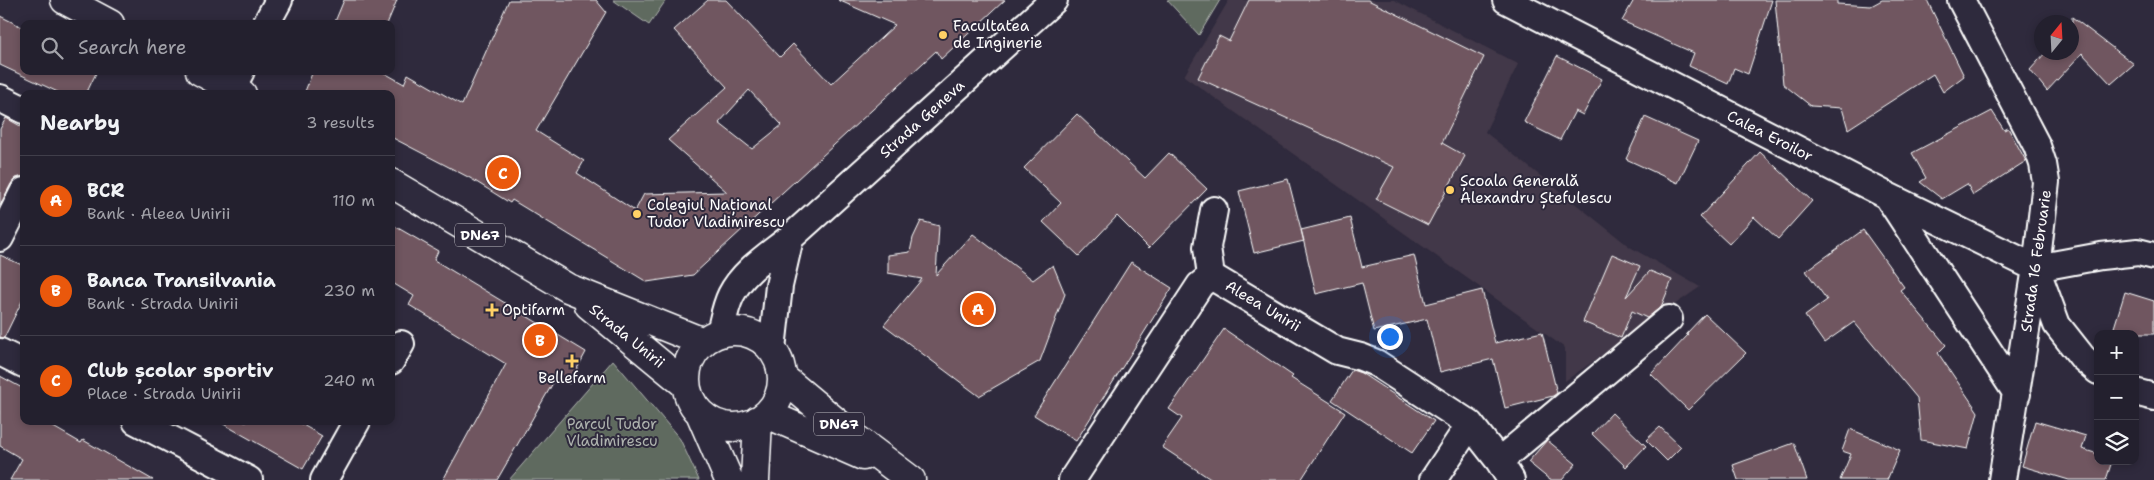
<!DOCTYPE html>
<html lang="en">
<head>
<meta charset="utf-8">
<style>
  :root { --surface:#23202e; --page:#2b2836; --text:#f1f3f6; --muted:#a3a3aa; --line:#403e4a; --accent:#ea580c }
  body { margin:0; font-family:"Shantell Sans",sans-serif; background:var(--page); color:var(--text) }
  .controls { position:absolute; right:15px; bottom:15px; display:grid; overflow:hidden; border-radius:10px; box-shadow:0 2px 8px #0003 }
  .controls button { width:45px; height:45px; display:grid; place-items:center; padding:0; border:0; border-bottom:1px solid var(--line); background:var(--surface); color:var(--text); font:25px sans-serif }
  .compass { position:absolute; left:2034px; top:15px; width:45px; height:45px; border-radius:50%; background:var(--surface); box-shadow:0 2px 8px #0003; rotate:18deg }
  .you { position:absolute; left:1389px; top:336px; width:18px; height:18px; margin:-12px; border:4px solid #fff; border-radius:50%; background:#1a73e8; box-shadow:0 0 0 8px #1a73e833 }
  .badge { display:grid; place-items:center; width:32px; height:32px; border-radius:50%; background:var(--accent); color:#fff; font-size:16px; font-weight:700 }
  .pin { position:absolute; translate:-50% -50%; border:2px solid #fff; box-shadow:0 1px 5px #0006 }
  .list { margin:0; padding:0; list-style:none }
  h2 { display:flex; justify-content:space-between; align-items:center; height:65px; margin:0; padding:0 20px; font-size:21px }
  h2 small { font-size:16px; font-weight:400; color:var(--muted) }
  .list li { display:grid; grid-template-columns:32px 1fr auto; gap:15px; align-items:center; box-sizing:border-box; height:90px; padding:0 20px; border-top:1px solid var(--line) }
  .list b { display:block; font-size:19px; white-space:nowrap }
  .list p { margin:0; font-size:16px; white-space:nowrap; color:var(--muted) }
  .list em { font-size:16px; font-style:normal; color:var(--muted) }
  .icon { flex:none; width:28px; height:28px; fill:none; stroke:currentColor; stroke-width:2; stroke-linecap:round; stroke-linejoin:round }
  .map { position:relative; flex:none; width:2154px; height:480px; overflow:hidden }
  .search { position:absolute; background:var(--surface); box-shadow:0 2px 8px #0003; left:20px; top:20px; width:375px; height:55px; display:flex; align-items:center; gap:12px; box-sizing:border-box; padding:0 18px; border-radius:10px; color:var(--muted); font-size:19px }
  .panel { position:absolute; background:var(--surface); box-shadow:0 2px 8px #0003; left:20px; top:90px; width:375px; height:335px; border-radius:10px }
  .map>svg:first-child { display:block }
  .built { fill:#423848 }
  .green { fill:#5f6a5f; stroke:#afb4af }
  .building { fill:#6f5760; stroke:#fff; fill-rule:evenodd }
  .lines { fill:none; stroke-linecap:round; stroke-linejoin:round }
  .minor-casing { stroke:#fff; stroke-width:30 }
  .major-casing { stroke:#fff; stroke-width:31 }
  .minor { stroke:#2f2a3d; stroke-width:26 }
  .major { stroke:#2f2a3d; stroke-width:28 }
  .poi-dot { fill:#ffd166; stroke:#2f2a3d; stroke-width:2 }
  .labels { text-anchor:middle; stroke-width:4; stroke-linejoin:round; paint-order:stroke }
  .shield { fill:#2f2a3d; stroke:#c1bfc5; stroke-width:1 }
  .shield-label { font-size:14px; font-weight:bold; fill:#fff }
  .poi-label { font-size:15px; fill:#fff; stroke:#2f2a3d; text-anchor:start }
  .street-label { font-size:15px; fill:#fff; stroke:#2f2a3d }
  .park-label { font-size:15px; fill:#afb4af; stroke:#2f2a3d }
</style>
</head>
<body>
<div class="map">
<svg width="2154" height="480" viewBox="0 0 2154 480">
  <rect width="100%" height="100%" fill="#2f2a3d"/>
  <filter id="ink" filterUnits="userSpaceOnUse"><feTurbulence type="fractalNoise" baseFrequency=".02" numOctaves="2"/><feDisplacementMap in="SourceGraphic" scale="10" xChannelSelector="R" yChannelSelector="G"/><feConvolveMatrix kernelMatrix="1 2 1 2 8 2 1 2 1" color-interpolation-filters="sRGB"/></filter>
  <g filter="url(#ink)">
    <path class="built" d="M1229,0H1394L1518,64L1485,132L1630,247L1700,287L1565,381V348L1184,76Z"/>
    <path class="green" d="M613,0H666L649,25Z
      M1167,0H1220L1199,35Z
      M613,360L680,439L699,480H509Z"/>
    <path class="building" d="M344,0H397L387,24H334Z
      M509,0H596L606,12L536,131L584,161L577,173L635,211L644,194L727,192L668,140L727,87L674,30L708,0H726L780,57L793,44L831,84L895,25L838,0H1005L941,59L936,51L693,275L647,282L512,200L510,203L470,178L391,137V94H304L313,71H381L404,84L408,74L462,105ZM749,90L782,125L752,149L719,123Z
      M1249,0H1368L1484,57L1442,143L1465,156L1428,225L1376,199L1394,167L1198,78L1219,36L1229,41Z
      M1634,0H1772L1748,74L1734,68L1728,84L1689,66L1694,53L1622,21Z
      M1775,0H1837V4L1871,6L1882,0H1927L1964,76L1943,92L1933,74L1848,129L1842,108L1811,106L1783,84Z
      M0,16L24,28V71H97L86,94H62L0,65Z
      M2072,17L2134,64L2111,84L2082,53L2047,91L2030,70L2046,52H2072Z
      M1557,56L1602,79L1583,115L1575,111L1560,140L1524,122Z
      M1992,111L2004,130L2008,128L2026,161L1973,195L1967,184L1942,199L1920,182L1926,178L1912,153Z
      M1077,114L1145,178L1169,153L1207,189L1149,248L1117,216L1079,256L1043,222L1061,203L1024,168Z
      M1645,117L1698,141L1678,183L1626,159Z
      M6,118L24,128V176L16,178L11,184L0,205V129Z
      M1760,152L1812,201L1778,239L1754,217L1729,244L1700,217Z
      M1288,179L1304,241L1254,253L1239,191Z
      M1350,218L1362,267L1414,255L1426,304L1482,290L1495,343L1542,332L1557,393L1553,396L1505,408L1493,359L1440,372L1427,319L1374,331L1362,283L1316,294L1301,230Z
      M921,221L939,226L936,275L973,234L1033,280L1053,265L1065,294L1040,361L979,396L884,325L922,279L888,273V255L910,252L913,238Z
      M391,224L438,251L434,260L586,352L569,384L557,376L497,480H443L506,364L409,305L414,296L391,282Z
      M1863,230L1904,287L1900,290L1946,345L1938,353L1978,412L1968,449L1921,440L1917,398L1854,322L1824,343L1805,316L1827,300L1806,271Z
      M1612,254L1640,266L1626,297L1650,271L1672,280L1661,307L1647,318L1632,311L1621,338L1583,322Z
      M0,255L24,266V297L4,338L0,337Z
      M1131,262L1172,288L1076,441L1034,415Z
      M2125,292L2154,301V334H2112Z
      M1705,314L1746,353L1688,410L1651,374L1688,335L1686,334Z
      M1224,329L1293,376L1291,378L1345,412L1301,480H1212L1162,447L1182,418L1169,409Z
      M1352,370L1361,373L1434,421L1412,453L1332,400Z
      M0,376L24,389V421H43L81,443L83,440L153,480H10L22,459L0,446Z
      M1612,413L1646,446L1626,467L1592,434Z
      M218,421H296L322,436L303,469Z
      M2035,421L2086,436L2082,449L2098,454V461H2112L2106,480H2069L2022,466Z
      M1660,427L1681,447L1667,461L1646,440Z
      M1850,429L1900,450L1887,480H1840L1851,454L1842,451Z
      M1547,440L1576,464L1562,480H1550L1528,462Z
      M1794,443L1807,480H1738L1733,465Z"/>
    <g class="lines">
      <defs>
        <path id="minor" d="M1506,0L1888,196L2036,268L2101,256L2138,252L2154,256
          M1961,0L2037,146L2043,164L2046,182L2036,268L2002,480
          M266,24L279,0
          M232,88L241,71
          M0,98L24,110
          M1888,197L2017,394
          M0,238L24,191
          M2037,271L2057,325L2083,358L2098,371
          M1211,276L1207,247L1214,210
          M720,333C723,321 725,307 731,295C743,271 769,255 790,238L1054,0
          M772,349L779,286L790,238
          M0,352L24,364
          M391,361L401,344
          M2135,392L2154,397
          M136,421L249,480
          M1499,461L1669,319
          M324,480L357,421
          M1072,480L1200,285L1211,276L1337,351L1361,357L1376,363L1470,424L1499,461L1511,480
          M1433,480L1470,424"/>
        <path id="major" d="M65,0L110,24
          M200,71L242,94
          M391,183L568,288L703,342
          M589,305L686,385
          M686 379a48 48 0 1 1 96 0a48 48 0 1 1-96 0Z
          M782,377L854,437L911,480
          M700,413L729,480
          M767,414L863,456
          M755,480L758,420"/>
      </defs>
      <use href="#minor" class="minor-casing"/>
      <use href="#major" class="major-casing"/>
      <use href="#minor" class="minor"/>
      <use href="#major" class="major"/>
    </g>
  </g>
  <g class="poi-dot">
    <circle cx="943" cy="35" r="5"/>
    <circle cx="1450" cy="190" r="5"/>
    <circle cx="637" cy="214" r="5"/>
    <path d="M489.5 302.5h5v5h5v5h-5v5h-5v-5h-5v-5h5z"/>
    <path d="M569.5 353.5h5v5h5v5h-5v5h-5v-5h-5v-5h5z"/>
  </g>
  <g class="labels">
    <g class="shield">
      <rect x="455" y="223.5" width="50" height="23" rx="4"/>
      <rect x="814" y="412.5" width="50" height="23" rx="4"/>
    </g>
    <g class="shield-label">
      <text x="480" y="240">DN67</text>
      <text x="839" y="429">DN67</text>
    </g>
    <g class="poi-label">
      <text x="953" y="31">Facultatea<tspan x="953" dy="17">de Inginerie</tspan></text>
      <text x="1460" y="186">Școala Generală<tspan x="1460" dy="17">Alexandru Ștefulescu</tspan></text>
      <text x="647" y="210">Colegiul Național<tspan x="647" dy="17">Tudor Vladimirescu</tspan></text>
      <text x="502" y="315">Optifarm</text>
      <text x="572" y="383" text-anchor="middle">Bellefarm</text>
    </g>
    <g class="street-label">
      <text transform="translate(922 119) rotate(-42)" y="5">Strada Geneva</text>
      <text transform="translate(1770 136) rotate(27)" y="5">Calea Eroilor</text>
      <text transform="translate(2036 261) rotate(-82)" y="5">Strada 16 Februarie</text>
      <text transform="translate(1263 306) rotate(31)" y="5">Aleea Unirii</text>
      <text transform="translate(627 336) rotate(39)" y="5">Strada Unirii</text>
    </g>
    <g class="park-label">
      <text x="612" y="429">Parcul Tudor<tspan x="612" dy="17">Vladimirescu</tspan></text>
    </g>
  </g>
</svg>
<div class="controls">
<button>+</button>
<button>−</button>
<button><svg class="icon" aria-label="layers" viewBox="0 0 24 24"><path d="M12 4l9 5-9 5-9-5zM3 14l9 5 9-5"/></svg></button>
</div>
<svg class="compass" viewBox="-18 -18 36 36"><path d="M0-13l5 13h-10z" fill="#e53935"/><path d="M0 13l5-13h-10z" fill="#a3a3aa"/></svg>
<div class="you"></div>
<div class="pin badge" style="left:978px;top:309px">A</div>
<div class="pin badge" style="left:540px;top:340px">B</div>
<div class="pin badge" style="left:503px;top:173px">C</div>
<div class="search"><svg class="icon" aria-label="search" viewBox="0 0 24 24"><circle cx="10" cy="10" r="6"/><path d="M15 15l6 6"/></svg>Search here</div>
<section class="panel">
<h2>Nearby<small>3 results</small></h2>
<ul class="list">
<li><span class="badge">A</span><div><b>BCR</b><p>Bank · Aleea Unirii</p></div><em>110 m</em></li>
<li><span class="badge">B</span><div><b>Banca Transilvania</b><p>Bank · Strada Unirii</p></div><em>230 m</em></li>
<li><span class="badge">C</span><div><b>Club școlar sportiv</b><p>Place · Strada Unirii</p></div><em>240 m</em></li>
</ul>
</section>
</div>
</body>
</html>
